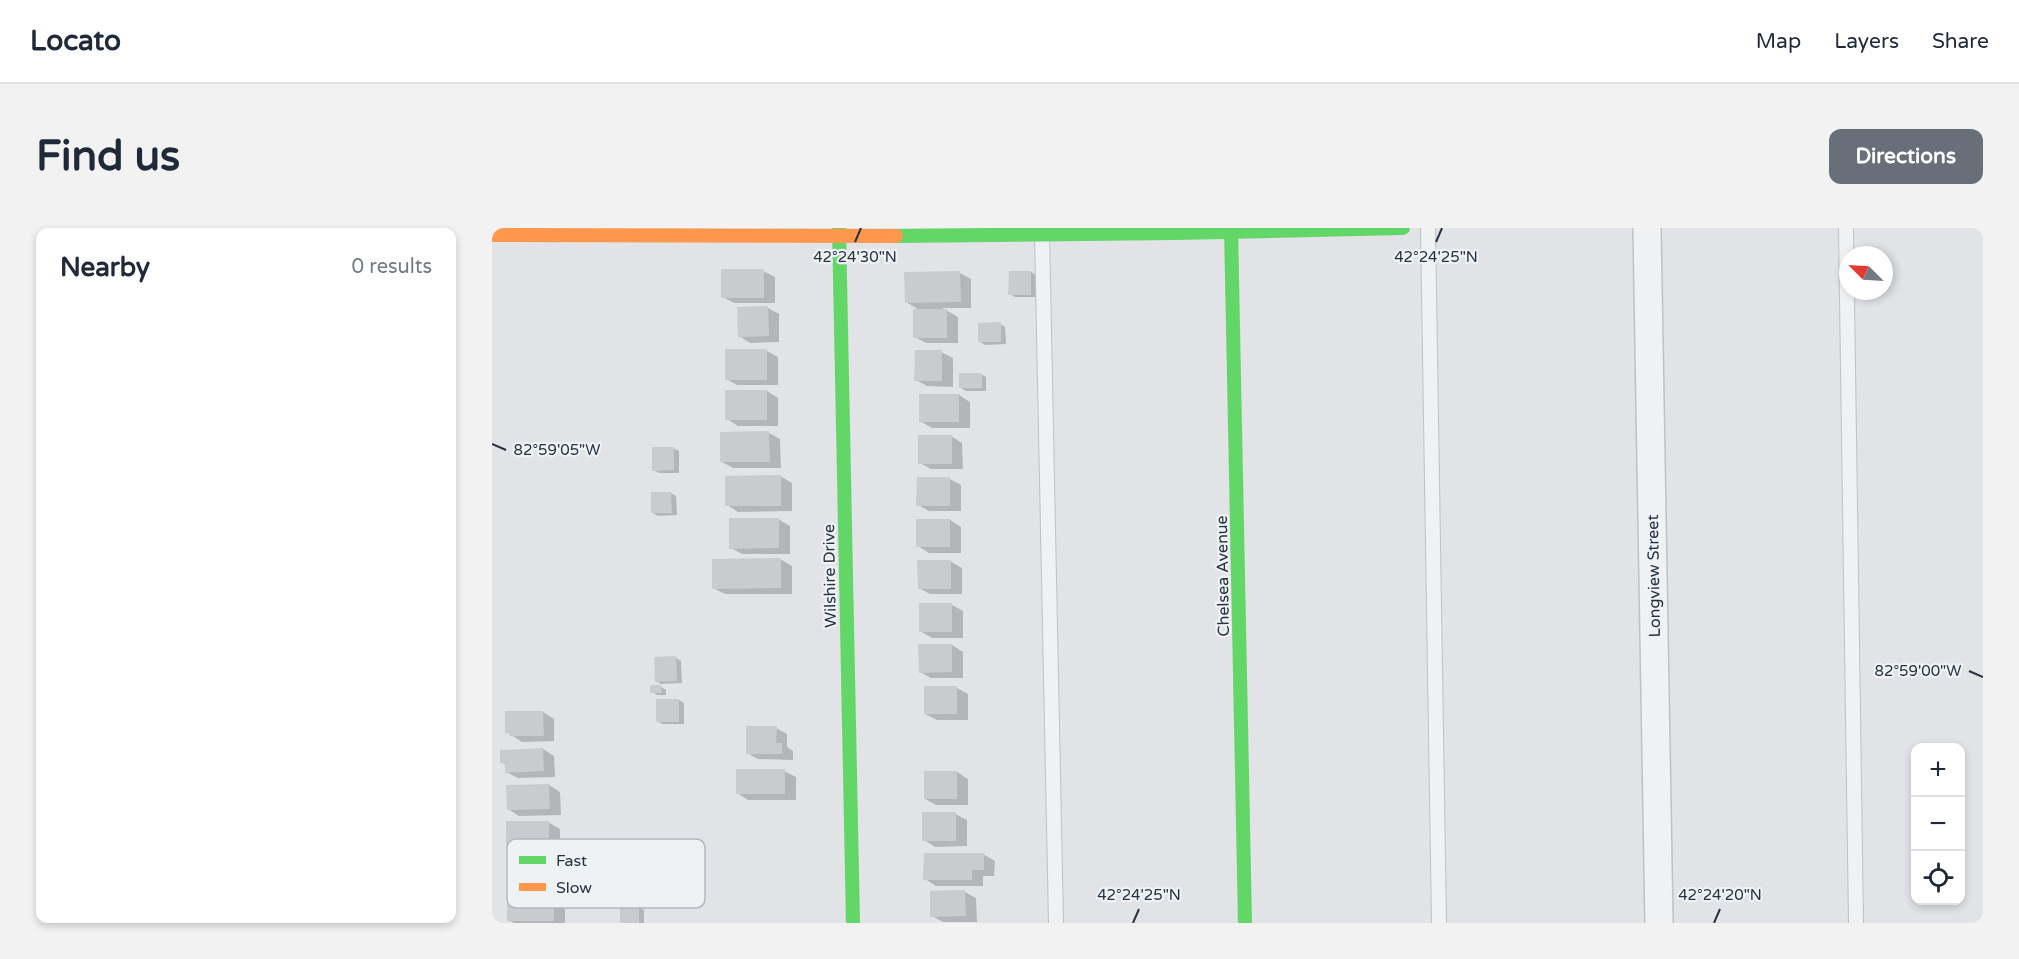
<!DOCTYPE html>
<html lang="en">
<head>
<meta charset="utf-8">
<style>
  :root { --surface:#fff; --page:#f2f2f3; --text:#1f2937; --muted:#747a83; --line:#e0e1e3; --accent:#696f79 }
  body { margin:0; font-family:"Varela Round",sans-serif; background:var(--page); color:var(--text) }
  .controls { position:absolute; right:18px; bottom:18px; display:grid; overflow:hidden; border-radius:12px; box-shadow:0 3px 9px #0003 }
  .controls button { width:54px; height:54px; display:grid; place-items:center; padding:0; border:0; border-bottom:2px solid var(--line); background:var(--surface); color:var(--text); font:30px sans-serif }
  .compass { position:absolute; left:1347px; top:18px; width:54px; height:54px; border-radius:50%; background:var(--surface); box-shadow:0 3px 9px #0003; rotate:294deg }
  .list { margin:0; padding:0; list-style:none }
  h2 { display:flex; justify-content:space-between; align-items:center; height:78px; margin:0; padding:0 24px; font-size:26px }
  h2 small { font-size:20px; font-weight:400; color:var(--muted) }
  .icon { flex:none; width:33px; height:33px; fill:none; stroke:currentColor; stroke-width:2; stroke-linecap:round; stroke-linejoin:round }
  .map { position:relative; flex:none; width:1491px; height:695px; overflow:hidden; border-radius:12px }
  header { display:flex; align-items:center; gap:36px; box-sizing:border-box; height:84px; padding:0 30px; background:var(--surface); border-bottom:2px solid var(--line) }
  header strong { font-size:28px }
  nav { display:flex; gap:33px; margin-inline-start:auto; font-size:21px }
  .intro { display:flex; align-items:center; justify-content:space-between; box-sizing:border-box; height:144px; padding:0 36px }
  h1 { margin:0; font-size:42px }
  .button { padding:15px 27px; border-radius:12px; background:var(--accent); color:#fff; font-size:21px; font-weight:700 }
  main { display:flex; gap:36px; padding:0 36px }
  aside { flex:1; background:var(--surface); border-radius:12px; box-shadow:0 3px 9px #0003 }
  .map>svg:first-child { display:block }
  .shadow { fill:#0003 }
  .building { fill:#c9cbce }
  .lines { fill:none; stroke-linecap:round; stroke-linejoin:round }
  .lane-casing { stroke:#bfc1c4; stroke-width:16 }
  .street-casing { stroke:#bfc1c4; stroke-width:30 }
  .lane { stroke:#f0f1f2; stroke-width:14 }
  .street { stroke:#f0f1f2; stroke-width:27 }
  .fast { stroke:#63d668; stroke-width:14 }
  .slow { stroke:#ff974d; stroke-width:14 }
  .ticks { fill:none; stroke:#28313e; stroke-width:2 }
  .labels { text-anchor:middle; stroke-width:4.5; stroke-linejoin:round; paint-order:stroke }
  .street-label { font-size:16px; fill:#28313e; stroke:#eef2f5 }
  .key { fill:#eef2f5; stroke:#b3b8be; stroke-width:1.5 }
  .key-label { font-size:16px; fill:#28313e }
  .ticks-label { font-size:15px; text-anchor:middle; fill:#28313e; stroke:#eef2f5; stroke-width:4.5; stroke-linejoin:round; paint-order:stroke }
</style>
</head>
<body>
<header>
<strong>Locato</strong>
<nav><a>Map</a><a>Layers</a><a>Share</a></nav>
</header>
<div class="intro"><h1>Find us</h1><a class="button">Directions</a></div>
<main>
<aside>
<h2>Nearby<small>0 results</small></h2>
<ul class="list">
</ul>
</aside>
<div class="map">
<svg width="1491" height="695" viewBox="0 0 1491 695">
  <rect width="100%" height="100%" fill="#e1e3e6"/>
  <path class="shadow" d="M271,43L283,49V75H242L231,69Z
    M539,44L544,47V69H523L518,66Z
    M468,45L479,51V80H450L466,89V115H434L423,109L429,83L414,74Z
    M276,80L287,86V114L258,115L247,108Z
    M508,96L513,99L514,116L493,117L488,114Z
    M275,123L286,129V157H245L234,151Z
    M449,124L461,130V159L435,158L424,152Z
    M489,146L494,149V163H474L469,160Z
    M235,163H275L286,170V198H246L235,191Z
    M467,167L478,174V200H440L428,193Z
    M229,205H277L288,211L289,240H241L230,234Z
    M459,208L470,215L471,241H439L428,235Z
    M181,220L187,223V245H167L161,242Z
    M288,248L300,255V283L246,284L235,277Z
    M458,251L469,257V283H437L426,277Z
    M179,265L184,268L185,287L166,288L161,285Z
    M286,291L298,298V326H250L239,320Z
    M458,292L469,299V325H437L426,318Z
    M288,331L300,338V366H233L221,360Z
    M458,333L470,340V366H438L427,360Z
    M460,377L471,383V410H440L428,403Z
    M460,417L471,424V450H439L428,444Z
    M184,430L189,433L190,455L169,456L164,453Z
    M169,459L174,462V467H165L160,464Z
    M434,459L465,460L476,466V492H445L433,486Z
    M187,472L192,475V496H170L165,493Z
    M51,484L62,491V513L30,514L15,504Z
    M284,500L295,506V519L301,523V532L266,531L255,525Z
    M51,521L62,528L63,549L26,550L14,544V537L9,534Z
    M292,543L304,549V572H256L245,565Z
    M465,544L476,551V577H444L433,571Z
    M57,557L68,564L69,587L27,588L16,581Z
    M463,586L475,592V618L443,619L432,612Z
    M56,594L68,601V625H27L15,619Z
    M491,626L503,633L502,648H491V658H444L433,651Z
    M473,664L484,670L485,694H451L440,688Z
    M62,667L73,674V695H22L16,692Z
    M129,679H147L152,682V695H130Z"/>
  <path class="building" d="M229,41H272V70H229Z
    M468,43L469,74L413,75L412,44Z
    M517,43H539V67H516Z
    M276,78L277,108L246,109L245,79Z
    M421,81H455V110H421Z
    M509,94V114H486V95Z
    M233,121H275V152H233Z
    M423,122H450V153H422Z
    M467,145H490V160H467Z
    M233,162H275V192H233Z
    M427,166H467V194H427Z
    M277,203L278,234H228V204Z
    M426,207H460V236H426Z
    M160,219H182V242L160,243Z
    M289,247V278H233V248Z
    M425,249H458V278H424Z
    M159,264H179L180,285H159Z
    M237,290H287V320L237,321Z
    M424,291H458V319H424Z
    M289,330V360L220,361V331Z
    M425,332H459V361H426Z
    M427,375H460V404H427Z
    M426,416H460V444L427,445Z
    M184,428L185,453L163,454L162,429Z
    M158,457H169L170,465H158Z
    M432,458H465V486H432Z
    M164,471H187V494H164Z
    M13,483H51L52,508H17V505H13Z
    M254,498H285L284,515H290V526H254Z
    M51,520L52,543L13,545V535H8V522Z
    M244,541H293V566H244Z
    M432,543H465V571H432Z
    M57,556L58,581L15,582L14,557Z
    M430,584H464V613H430Z
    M14,593H57V619L14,620Z
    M432,625H492V642H480V652H431Z
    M473,662L474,688L438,689V663Z
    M15,666H62V693H15Z
    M128,678H147V695H128Z"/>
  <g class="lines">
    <defs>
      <path id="lane" d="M936,0L947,695
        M1354,0L1364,695
        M550,5L564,695"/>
      <path id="street" d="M1155,0L1167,695"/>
    </defs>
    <use href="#lane" class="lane-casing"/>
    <use href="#street" class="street-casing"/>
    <use href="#lane" class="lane"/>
    <use href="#street" class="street"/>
    <path class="fast" d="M347,0L361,695
      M739,0L753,695
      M404,8L684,5L911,0"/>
    <path class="slow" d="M0,7L404,8"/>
  </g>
  <path class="ticks" d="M363,14L369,0M944,14L950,0M0,216L14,222M1477,443L1491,449M641,695L647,681M1222,695L1228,681"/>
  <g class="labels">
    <g class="street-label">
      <text transform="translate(337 348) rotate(-91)" y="6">Wilshire Drive</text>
      <text transform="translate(730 348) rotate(-91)" y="6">Chelsea Avenue</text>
      <text transform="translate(1161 348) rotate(-91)" y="6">Longview Street</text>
    </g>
  </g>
  <rect x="15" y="611" width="198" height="69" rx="9" class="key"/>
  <rect x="27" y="628" width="27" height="8" fill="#63d668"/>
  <rect x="27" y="655" width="27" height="8" fill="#ff974d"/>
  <g class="key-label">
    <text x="64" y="638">Fast</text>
    <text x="64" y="665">Slow</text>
  </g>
  <g class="ticks-label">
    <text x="363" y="34">42°24'30"N</text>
    <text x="944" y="34">42°24'25"N</text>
    <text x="65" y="227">82°59'05"W</text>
    <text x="1426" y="448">82°59'00"W</text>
    <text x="647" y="672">42°24'25"N</text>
    <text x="1228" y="672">42°24'20"N</text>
  </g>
</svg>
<div class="controls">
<button>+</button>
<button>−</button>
<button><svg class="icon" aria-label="locate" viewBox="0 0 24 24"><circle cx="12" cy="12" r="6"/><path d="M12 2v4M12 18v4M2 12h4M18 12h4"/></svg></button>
</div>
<svg class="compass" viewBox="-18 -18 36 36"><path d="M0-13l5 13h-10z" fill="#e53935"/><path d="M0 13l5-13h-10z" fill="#747a83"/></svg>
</div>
</main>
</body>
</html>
